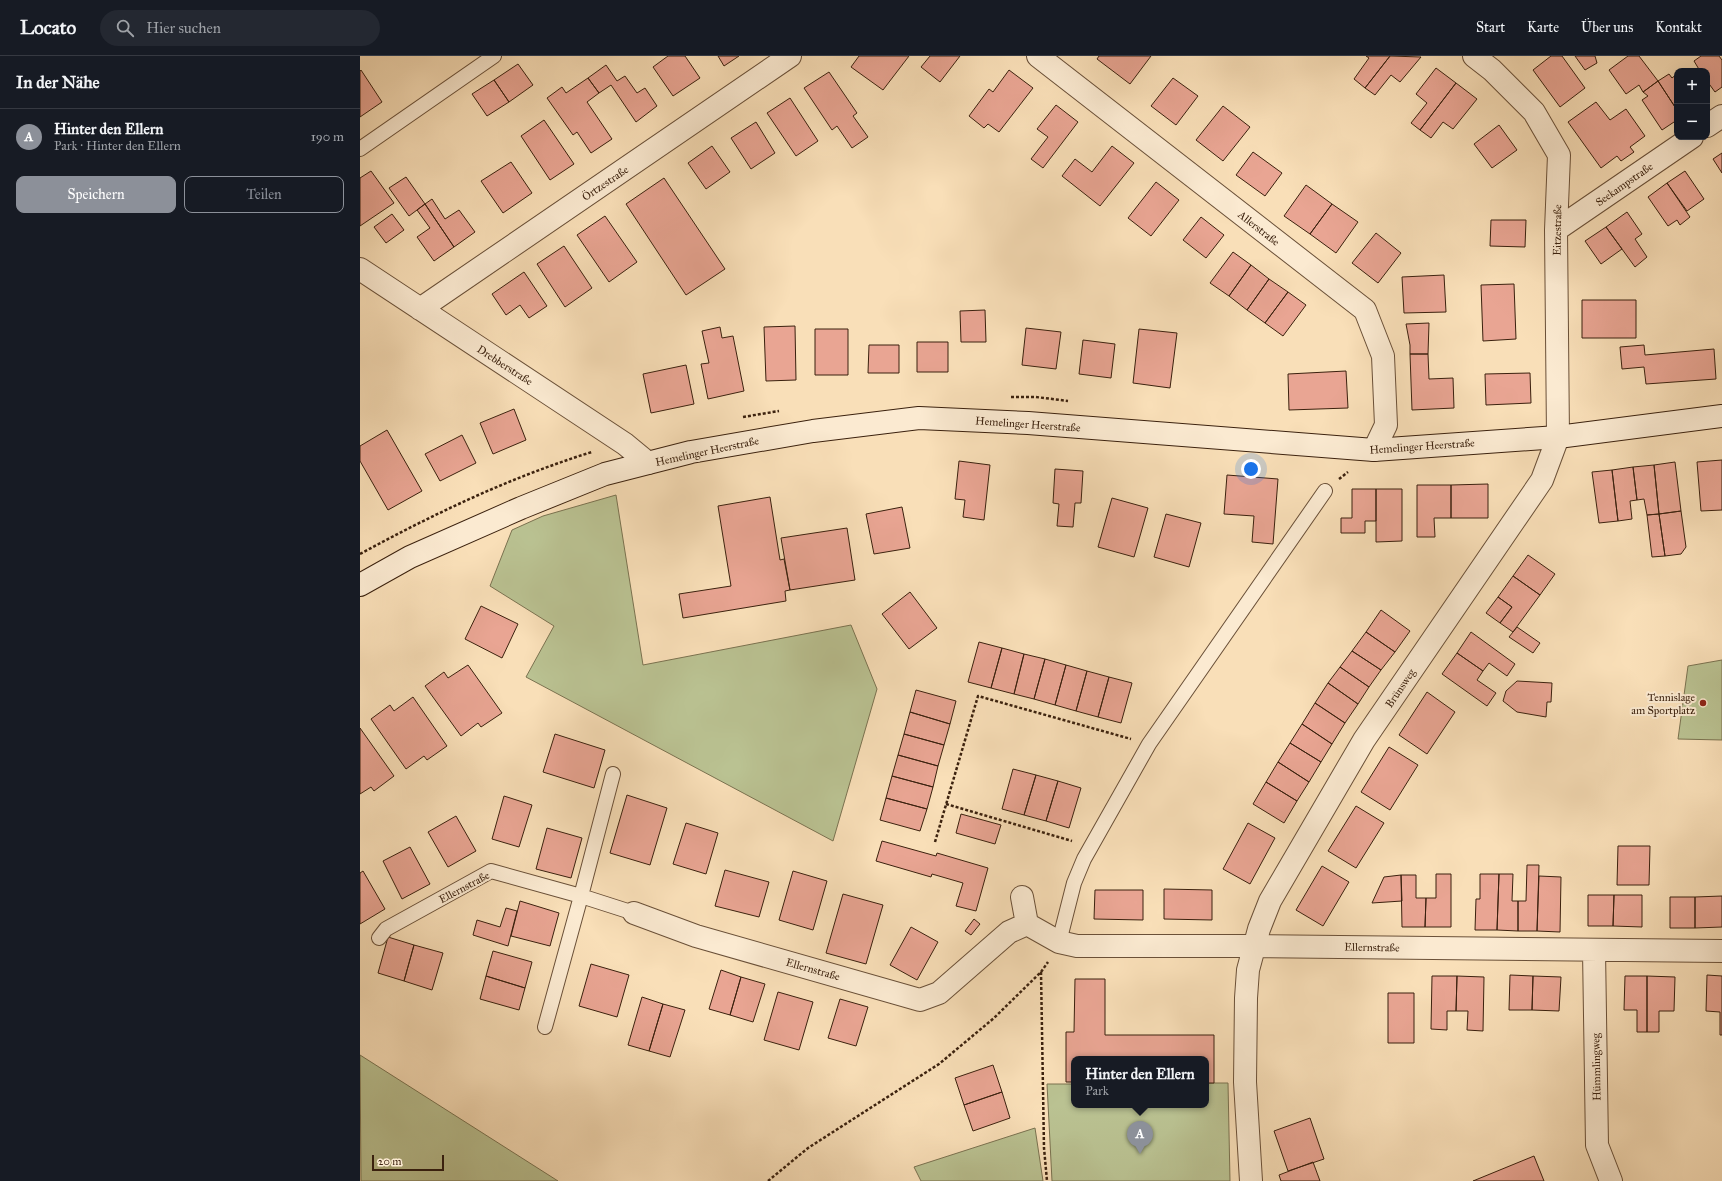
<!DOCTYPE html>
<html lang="de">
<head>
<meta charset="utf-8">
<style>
  :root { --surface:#171b24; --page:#242831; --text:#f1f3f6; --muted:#9ea1a6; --line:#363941; --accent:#8c9099 }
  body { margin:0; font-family:"IM FELL Great Primer",serif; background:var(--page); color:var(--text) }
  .controls { position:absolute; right:12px; top:12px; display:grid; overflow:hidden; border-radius:8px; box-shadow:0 4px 16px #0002 }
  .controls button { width:36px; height:36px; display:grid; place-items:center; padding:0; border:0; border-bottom:1px solid var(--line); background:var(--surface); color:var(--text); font:20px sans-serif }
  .scale { position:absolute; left:12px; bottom:10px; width:72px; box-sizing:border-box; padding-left:4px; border:2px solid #3b210e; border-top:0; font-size:11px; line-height:14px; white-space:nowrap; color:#3b210e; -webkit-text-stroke:3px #fbead1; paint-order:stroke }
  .you { position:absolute; left:891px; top:413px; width:14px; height:14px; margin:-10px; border:3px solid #fff; border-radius:50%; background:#1a73e8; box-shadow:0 0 0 6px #1a73e833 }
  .badge { display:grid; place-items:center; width:26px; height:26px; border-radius:50%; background:var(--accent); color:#fff; font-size:13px; font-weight:700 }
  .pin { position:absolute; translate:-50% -33px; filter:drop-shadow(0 1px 2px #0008) }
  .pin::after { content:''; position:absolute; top:21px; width:14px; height:12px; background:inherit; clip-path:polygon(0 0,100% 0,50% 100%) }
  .popup { position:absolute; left:711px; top:1000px; width:138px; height:52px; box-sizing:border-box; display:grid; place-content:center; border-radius:8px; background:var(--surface); filter:drop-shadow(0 1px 3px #0005); font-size:13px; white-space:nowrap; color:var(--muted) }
  .popup b { font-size:15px; color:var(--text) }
  .popup::after { content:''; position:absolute; left:50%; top:100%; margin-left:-8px; border:8px solid transparent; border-top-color:var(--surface) }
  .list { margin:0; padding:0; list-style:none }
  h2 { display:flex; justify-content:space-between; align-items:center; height:52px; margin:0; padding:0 16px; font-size:17px }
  h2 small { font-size:13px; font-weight:400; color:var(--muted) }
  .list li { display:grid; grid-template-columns:26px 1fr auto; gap:12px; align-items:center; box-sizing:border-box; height:56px; padding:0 16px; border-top:1px solid var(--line) }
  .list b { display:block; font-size:15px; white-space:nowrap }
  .list p { margin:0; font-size:13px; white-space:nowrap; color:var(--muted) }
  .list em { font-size:13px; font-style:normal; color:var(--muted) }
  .actions { display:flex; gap:8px; padding:12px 16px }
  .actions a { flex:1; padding:9px 0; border:1px solid var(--accent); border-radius:8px; text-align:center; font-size:14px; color:var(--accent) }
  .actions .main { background:var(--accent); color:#fff }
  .icon { flex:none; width:22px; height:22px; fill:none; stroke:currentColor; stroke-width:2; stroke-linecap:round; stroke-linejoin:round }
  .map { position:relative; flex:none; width:1362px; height:1125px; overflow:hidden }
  header { display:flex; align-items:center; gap:24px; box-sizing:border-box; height:56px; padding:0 20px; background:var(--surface); border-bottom:1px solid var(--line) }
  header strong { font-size:19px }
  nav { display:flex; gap:22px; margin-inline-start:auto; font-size:14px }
  .search { width:280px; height:36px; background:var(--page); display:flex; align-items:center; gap:10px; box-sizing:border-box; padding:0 14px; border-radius:22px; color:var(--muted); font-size:15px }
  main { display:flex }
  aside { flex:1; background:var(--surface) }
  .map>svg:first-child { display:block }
  .green { fill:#bac292; stroke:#7a7250 }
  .building { fill:#e9a593; stroke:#3b210e }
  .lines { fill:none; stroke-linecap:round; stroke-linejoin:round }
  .service-casing { stroke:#6a5038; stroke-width:16 }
  .minor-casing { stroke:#6a5038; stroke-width:24 }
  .secondary-casing { stroke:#3b210e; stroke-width:24 }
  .path { stroke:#3b210e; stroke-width:2.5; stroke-dasharray:3 2; stroke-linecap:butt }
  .service { stroke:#fbead1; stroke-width:14 }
  .minor { stroke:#fbead1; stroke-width:22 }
  .secondary { stroke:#fbead1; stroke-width:22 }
  .poi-dot { fill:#8f2418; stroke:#fbead1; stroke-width:1.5 }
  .labels { text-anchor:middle; stroke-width:4; stroke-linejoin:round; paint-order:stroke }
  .street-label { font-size:11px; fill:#3b210e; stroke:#fbead1 }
  .poi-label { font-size:11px; fill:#3b210e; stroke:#fbead1; text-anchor:end }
</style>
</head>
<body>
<header>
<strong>Locato</strong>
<div class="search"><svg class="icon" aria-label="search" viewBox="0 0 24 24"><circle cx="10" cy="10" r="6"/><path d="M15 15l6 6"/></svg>Hier suchen</div>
<nav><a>Start</a><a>Karte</a><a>Über uns</a><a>Kontakt</a></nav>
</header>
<main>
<aside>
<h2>In der Nähe<small></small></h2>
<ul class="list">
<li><span class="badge">A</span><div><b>Hinter den Ellern</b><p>Park · Hinter den Ellern</p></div><em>190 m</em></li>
</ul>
<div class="actions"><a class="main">Speichern</a><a>Teilen</a></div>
</aside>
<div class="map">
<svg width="1362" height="1125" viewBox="0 0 1362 1125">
  <rect width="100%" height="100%" fill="#f9dfb8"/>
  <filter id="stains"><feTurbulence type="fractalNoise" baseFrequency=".005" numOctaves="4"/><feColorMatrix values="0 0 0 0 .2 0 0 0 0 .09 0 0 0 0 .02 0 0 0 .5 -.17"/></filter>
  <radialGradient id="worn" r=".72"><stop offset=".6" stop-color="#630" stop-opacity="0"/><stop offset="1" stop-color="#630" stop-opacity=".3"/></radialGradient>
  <path class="green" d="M256,439L283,609L491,569L517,633L473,785L166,621L194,570L130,530L152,474L183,460Z
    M1362,604V684L1318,683L1328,610Z
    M0,999L198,1125H1Z
    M846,1027H868L870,1125H692L687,1028H714V1049H846Z
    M675,1072L683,1125H561L554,1111Z"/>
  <path class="building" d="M308,0H325L340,22L313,40L293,11Z
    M358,0H379L364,10Z
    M499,0H549L523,34L491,11Z
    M570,0H600L580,26L561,11Z
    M739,0H791L770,28L737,3Z
    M1006,0H1030L1005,32L994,23L1009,2Z
    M1030,0L1061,1L1040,26L1031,19L1015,39L1005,32Z
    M1191,0H1202L1225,32L1200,51L1173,14Z
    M1215,0H1235L1237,7L1225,14Z
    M1268,0H1279L1298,25L1283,36L1279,29L1266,38L1249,14Z
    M1341,0H1359L1362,4V31L1355,36L1347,25V15H1340L1334,5Z
    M158,8L173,29L149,46L134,24Z
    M246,9L257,25L265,20L277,37L285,32L297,50L276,66L251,29L239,37L228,22Z
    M1076,12L1096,27L1060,74L1051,67L1067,47L1056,38Z
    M1,14L22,46L0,61V15Z
    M649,14L673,32L639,76L628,68L624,72L609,60L629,33L633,36Z
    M469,16L497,57L493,60L508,81L492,92L477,70L472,74L444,32Z
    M1309,18L1312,22L1317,18V54L1298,25Z
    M228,22L239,37L227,46L252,83L231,97L217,76L213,79L187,42L202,31L206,37Z
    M813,22L838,40L816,69L791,50Z
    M134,24L149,46L127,60L112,38Z
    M1298,25L1317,54V64L1302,74L1282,44L1288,40L1283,36Z
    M1096,27L1117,43L1093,73L1083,66L1071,82L1060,74Z
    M430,42L458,85L436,100L407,57Z
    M1236,46L1250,64L1266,53L1285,80L1270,91L1274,96L1261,105L1257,100L1241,112L1208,66Z
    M696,49L718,66L683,112L671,103L688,81L677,73Z
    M863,50L890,71L863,105L836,84Z
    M184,64L214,108L190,124L161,80Z
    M396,66L415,97L391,113L371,82Z
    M1139,69L1157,94L1132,112L1114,88Z
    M352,90L370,116L346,133L328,107Z
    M752,90L774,107L740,150L702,120L715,103L732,116Z
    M893,96L922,117L905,140L876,119Z
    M1362,97V117L1353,103Z
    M151,106L172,137L143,157L121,125Z
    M11,115L34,147L0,170V122Z
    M1325,115L1344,143L1327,155L1307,127Z
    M46,121L65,148L49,160L29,132Z
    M304,122L365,213L326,239L266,148Z
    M796,126L819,144L791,180L768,162Z
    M1307,127L1330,161L1320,169L1317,164L1308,170L1288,141Z
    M946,129L972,148L950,178L924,160Z
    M72,143L85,163L99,154L115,176L94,191L65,148Z
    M65,148L94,191L74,205L57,181L70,172L57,154Z
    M972,148L998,166L976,197L950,178Z
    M1267,156L1282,178L1275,183L1287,201L1275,211L1246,171Z
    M32,158L44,174L26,187L14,171Z
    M245,160L277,206L249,226L217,179Z
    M841,161L864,179L846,202L823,184Z
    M1131,164H1166L1165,191L1130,190Z
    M1246,171L1262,193L1241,208L1225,185Z
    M1016,177L1041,197L1018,227L992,207Z
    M204,190L232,232L205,251L177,208Z
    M873,196L891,209L869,240L850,227Z
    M891,209L909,223L887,254L869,240Z
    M164,216L187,250L169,262L160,249L146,259L132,238Z
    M1084,219L1086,256L1044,257L1042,221Z
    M909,223L928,236L905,267L887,254Z
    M1154,228L1156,283L1123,285L1121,229Z
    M928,236L946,249L923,280L905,267Z
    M1222,244H1276V282H1222Z
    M625,254L626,286H601L600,255Z
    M1069,267L1068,298H1050V289L1046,268Z
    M435,270L436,324L406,325L404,271Z
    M360,271L362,282L373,280L384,335L348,343L341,308L349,307L342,275Z
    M666,272L701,276L696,313L662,309Z
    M455,273H488V319H455Z
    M779,273L817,277L810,332L773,327Z
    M723,284L755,288L751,322L719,318Z
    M557,286H588V316H557Z
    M509,289H539V317H508Z
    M1284,289L1285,299L1354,293L1356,323L1286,328L1284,311L1262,313L1260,291Z
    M1050,298H1068L1069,323L1093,322L1094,352L1052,354Z
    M326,309L334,348L291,357L283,318Z
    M986,315L988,352L929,354L928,318Z
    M1170,317L1171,347L1126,349L1125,318Z
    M154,353L166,384L133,398L120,367Z
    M27,374L62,435L28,454L0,405V390Z
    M102,379L116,407L80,425L65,398Z
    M1362,404V454L1341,455L1337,406Z
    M599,405L630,409L624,464L603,461L605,444L595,443Z
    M1315,406L1321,455L1299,458L1294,409Z
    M1294,409L1299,458L1287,459L1284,443L1277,444L1273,411Z
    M1273,411L1277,444L1270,445L1272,463L1258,465L1252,414Z
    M695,413L723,415L721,447H715L713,471L697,470L699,448L693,447Z
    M1252,414L1258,465L1239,467L1232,416Z
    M867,419L918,423L913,488L892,486L894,460L864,458Z
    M1128,428V462H1091V429Z
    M1057,429H1091V462H1074L1075,481H1057Z
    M992,433H1016V465H1005V477H981V462H992Z
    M1016,433H1042V485L1016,486Z
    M410,441L420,504L424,503L430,534L425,535L426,545L323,562L319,538L371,530L358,450Z
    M752,442L788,452L774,501L738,491Z
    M542,451L550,492L514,498L506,458Z
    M1321,455L1326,491L1321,498L1305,500L1299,458Z
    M806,458L841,467L829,511L794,501Z
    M1299,458L1305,500L1292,501L1287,459Z
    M487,472L495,524L430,534L421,482Z
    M1168,499L1195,518L1180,539L1153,520Z
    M1153,520L1180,539L1153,576L1140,567L1152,551L1138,541Z
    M550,536L577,572L549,593L522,558Z
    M1138,541L1152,551L1140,567L1126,557Z
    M121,550L158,568L142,602L105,583Z
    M1021,554L1050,575L1035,596L1006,576Z
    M1157,571L1180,587L1173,597L1149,581Z
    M1006,576L1035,596L1021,614L992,595Z
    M1111,576L1155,608L1147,620L1129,607L1123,615L1097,597Z
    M619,586L642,592L631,632L608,626Z
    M642,592L664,598L654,638L631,632Z
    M992,595L1021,614L1009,631L980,611Z
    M1097,597L1123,615L1117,624L1136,637L1127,650L1082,618Z
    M664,598L685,603L674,643L654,638Z
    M685,603L706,609L695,649L674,643Z
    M108,609L142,657L121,671L118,667L101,680L65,630L84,616L88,622Z
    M706,609L727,615L716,655L695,649Z
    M980,611L1009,631L998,648L968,627Z
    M727,615L749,621L738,661L716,655Z
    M749,621L772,627L761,667L738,661Z
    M1157,625L1192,627L1191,646H1187L1186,661L1157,656L1143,645L1146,635Z
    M968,627L998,648L985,667L955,647Z
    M556,634L596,645L590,668L550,656Z
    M1067,636L1095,656L1067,698L1039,679Z
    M53,641L87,690L67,704L64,700L46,713L11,663L30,649L34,655Z
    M955,647L985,667L972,688L942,668Z
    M550,656L590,668L584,689L544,678Z
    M942,668L972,688L961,706L930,687Z
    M0,672L34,720L14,735L11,731L0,738Z
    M195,678L245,694L234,732L183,716Z
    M544,678L584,689L578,710L538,699Z
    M930,687L961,706L949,726L918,706Z
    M1029,691L1058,709L1030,754L1001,736Z
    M538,699L578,710L573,731L532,720Z
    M918,706L949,726L937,745L906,726Z
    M653,713L676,719L664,759L642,753Z
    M676,719L698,725L686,765L664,759Z
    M532,720L573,731L567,753L526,742Z
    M698,725L721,732L709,772L686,765Z
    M906,726L937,745L924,767L893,748Z
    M267,739L307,752L290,809L250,797Z
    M144,740L172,749L159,791L132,783Z
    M526,742L567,753L560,775L520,764Z
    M996,750L1024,767L996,812L968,795Z
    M601,758L641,769L635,788L596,777Z
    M96,760L116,795L88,811L68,776Z
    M326,767L358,777L346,818L313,808Z
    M888,767L915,782L890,828L863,813Z
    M187,772L222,782L211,822L176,813Z
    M522,785L576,800L577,797L628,812L616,855L596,850L603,827L572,818L571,821L516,805Z
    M1258,790H1290L1289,829H1257Z
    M50,791L70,828L42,843L23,805Z
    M1167,809H1179L1177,875H1158V845H1166Z
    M962,810L989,826L963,870L936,854Z
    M365,814L409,826L399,861L355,850Z
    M3,815L25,853L0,868V817Z
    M433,815L467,825L453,874L419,864Z
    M1076,818H1091V871H1065L1066,842H1076Z
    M1120,818H1139L1137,874H1115L1116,843H1120Z
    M1139,818H1153L1152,845H1158V875L1137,874Z
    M1041,819H1056V842H1066L1065,871H1042Z
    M1041,819L1042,845L1012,847L1024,821Z
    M1179,820L1201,821L1200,876L1177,875Z
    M804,833L852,834V864L804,863Z
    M735,834H783V864L734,863Z
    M483,838L523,849L506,908L466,897Z
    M1228,839H1254L1253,870H1228Z
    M1254,839H1282V871L1253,870Z
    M1362,840V871L1335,872V841Z
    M1310,841H1335V872H1310Z
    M160,845L199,857L190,890L151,880Z
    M146,852L157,855L148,890L113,879L117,864L140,871Z
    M614,863L620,868L611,879L605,875Z
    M551,871L578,886L557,924L530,909Z
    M28,881L54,889L44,925L18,917Z
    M54,889L83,897L72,934L44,925Z
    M133,895L172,906L165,932L126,920Z
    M231,908L269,919L257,961L219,950Z
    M361,914L381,921L370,959L349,953Z
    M1150,919L1173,920L1172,954H1149Z
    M1347,919L1362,920V979H1360V956L1346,955Z
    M126,920L165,932L159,954L120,943Z
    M1072,920H1097L1096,955H1087V974L1071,973Z
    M1097,920L1124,921L1123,975L1107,974L1108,955H1096Z
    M1173,920L1201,921L1199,955L1172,954Z
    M1265,920H1287V976H1277V954H1264Z
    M1287,920L1315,921L1314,955H1299V976H1287Z
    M381,921L405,928L393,966L370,959Z
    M715,923H745V979H854V1027H846V1003H714V1026H706V976H714Z
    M418,936L453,946L439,994L404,984Z
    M1028,937H1054V987H1028Z
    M282,941L303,948L289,995L268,989Z
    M480,943L508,951L496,990L468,982Z
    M303,948L325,954L310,1001L289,995Z
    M633,1009L642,1036L604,1049L595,1022Z
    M642,1036L650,1062L613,1075L604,1049Z
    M950,1062L964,1103L928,1115L914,1075Z
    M1174,1100L1184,1125H1113Z
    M953,1106L960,1125H921L919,1119Z"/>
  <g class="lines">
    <defs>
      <path id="service" d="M0,93L134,0
        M19,882L26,873L131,815L221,840L274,857
        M699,886L714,827L724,803L789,688L965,435
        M185,971L221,840L253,718"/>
      <path id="minor" d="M678,0L1005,254L1023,300L1026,369L1014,394
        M1347,70L1362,60
        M1196,174L1332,81
        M0,213L265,388L288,407
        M60,253L430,0
        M662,841L667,868
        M274,857L336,880L560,944L579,937L649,876L667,868L699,886L717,890H895L1362,895
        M1234,894L1237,1089L1251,1125
        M891,1125L885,1026L886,942L888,914L899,873L910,845L1004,684L1182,424L1198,381L1196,174L1199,99L1174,56L1132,14L1114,0"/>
      <path id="secondary" d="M0,529L50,501L161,452L245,418L331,396L453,375L559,362L668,367L1014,394L1198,381L1362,360"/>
    </defs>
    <use href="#service" class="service-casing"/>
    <use href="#minor" class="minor-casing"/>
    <use href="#secondary" class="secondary-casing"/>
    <path class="path" d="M651,341H676L708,345
      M383,361L419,355
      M979,423L988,416
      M0,498C57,467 114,439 174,416C193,409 212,402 232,396
      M586,748L712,785
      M575,786L618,640L771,683
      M681,916L684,1092L687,1125
      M408,1125L448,1092L579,1008L634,962L681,916L688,906"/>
    <use href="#service" class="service"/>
    <use href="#minor" class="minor"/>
    <use href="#secondary" class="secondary"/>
  </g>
  <circle class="poi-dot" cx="1343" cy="647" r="4"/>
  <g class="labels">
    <g class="street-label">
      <text transform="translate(245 127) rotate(-34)" y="4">Örtzestraße</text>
      <text transform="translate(1264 128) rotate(-35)" y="4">Seekampstraße</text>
      <text transform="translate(899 172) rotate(38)" y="4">Allerstraße</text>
      <text transform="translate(1197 174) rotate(-89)" y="4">Eitzestraße</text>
      <text transform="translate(145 309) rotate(33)" y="4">Drebberstraße</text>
      <text transform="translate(668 368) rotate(4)" y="4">Hemelinger Heerstraße</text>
      <text transform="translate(1062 390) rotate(-4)" y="4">Hemelinger Heerstraße</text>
      <text transform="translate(347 395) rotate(-12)" y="4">Hemelinger Heerstraße</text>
      <text transform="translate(1040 632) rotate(-56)" y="4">Brünsweg</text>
      <text transform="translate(104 831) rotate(-28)" y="4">Ellernstraße</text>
      <text transform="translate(1012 891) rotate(1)" y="4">Ellernstraße</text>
      <text transform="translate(453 913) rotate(16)" y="4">Ellernstraße</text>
      <text transform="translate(1236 1011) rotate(-91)" y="4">Hümmlingweg</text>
    </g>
    <g class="poi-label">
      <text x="1335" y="645">Tennislage<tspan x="1335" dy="13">am Sportplatz</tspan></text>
    </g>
  </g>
  <rect width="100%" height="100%" filter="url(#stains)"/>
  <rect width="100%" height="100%" fill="url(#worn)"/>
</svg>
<div class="controls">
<button>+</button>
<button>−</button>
</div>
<div class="scale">20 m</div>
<div class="you"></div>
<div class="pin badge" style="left:780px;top:1098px">A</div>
<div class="popup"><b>Hinter den Ellern</b>Park</div>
</div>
</main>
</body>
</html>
